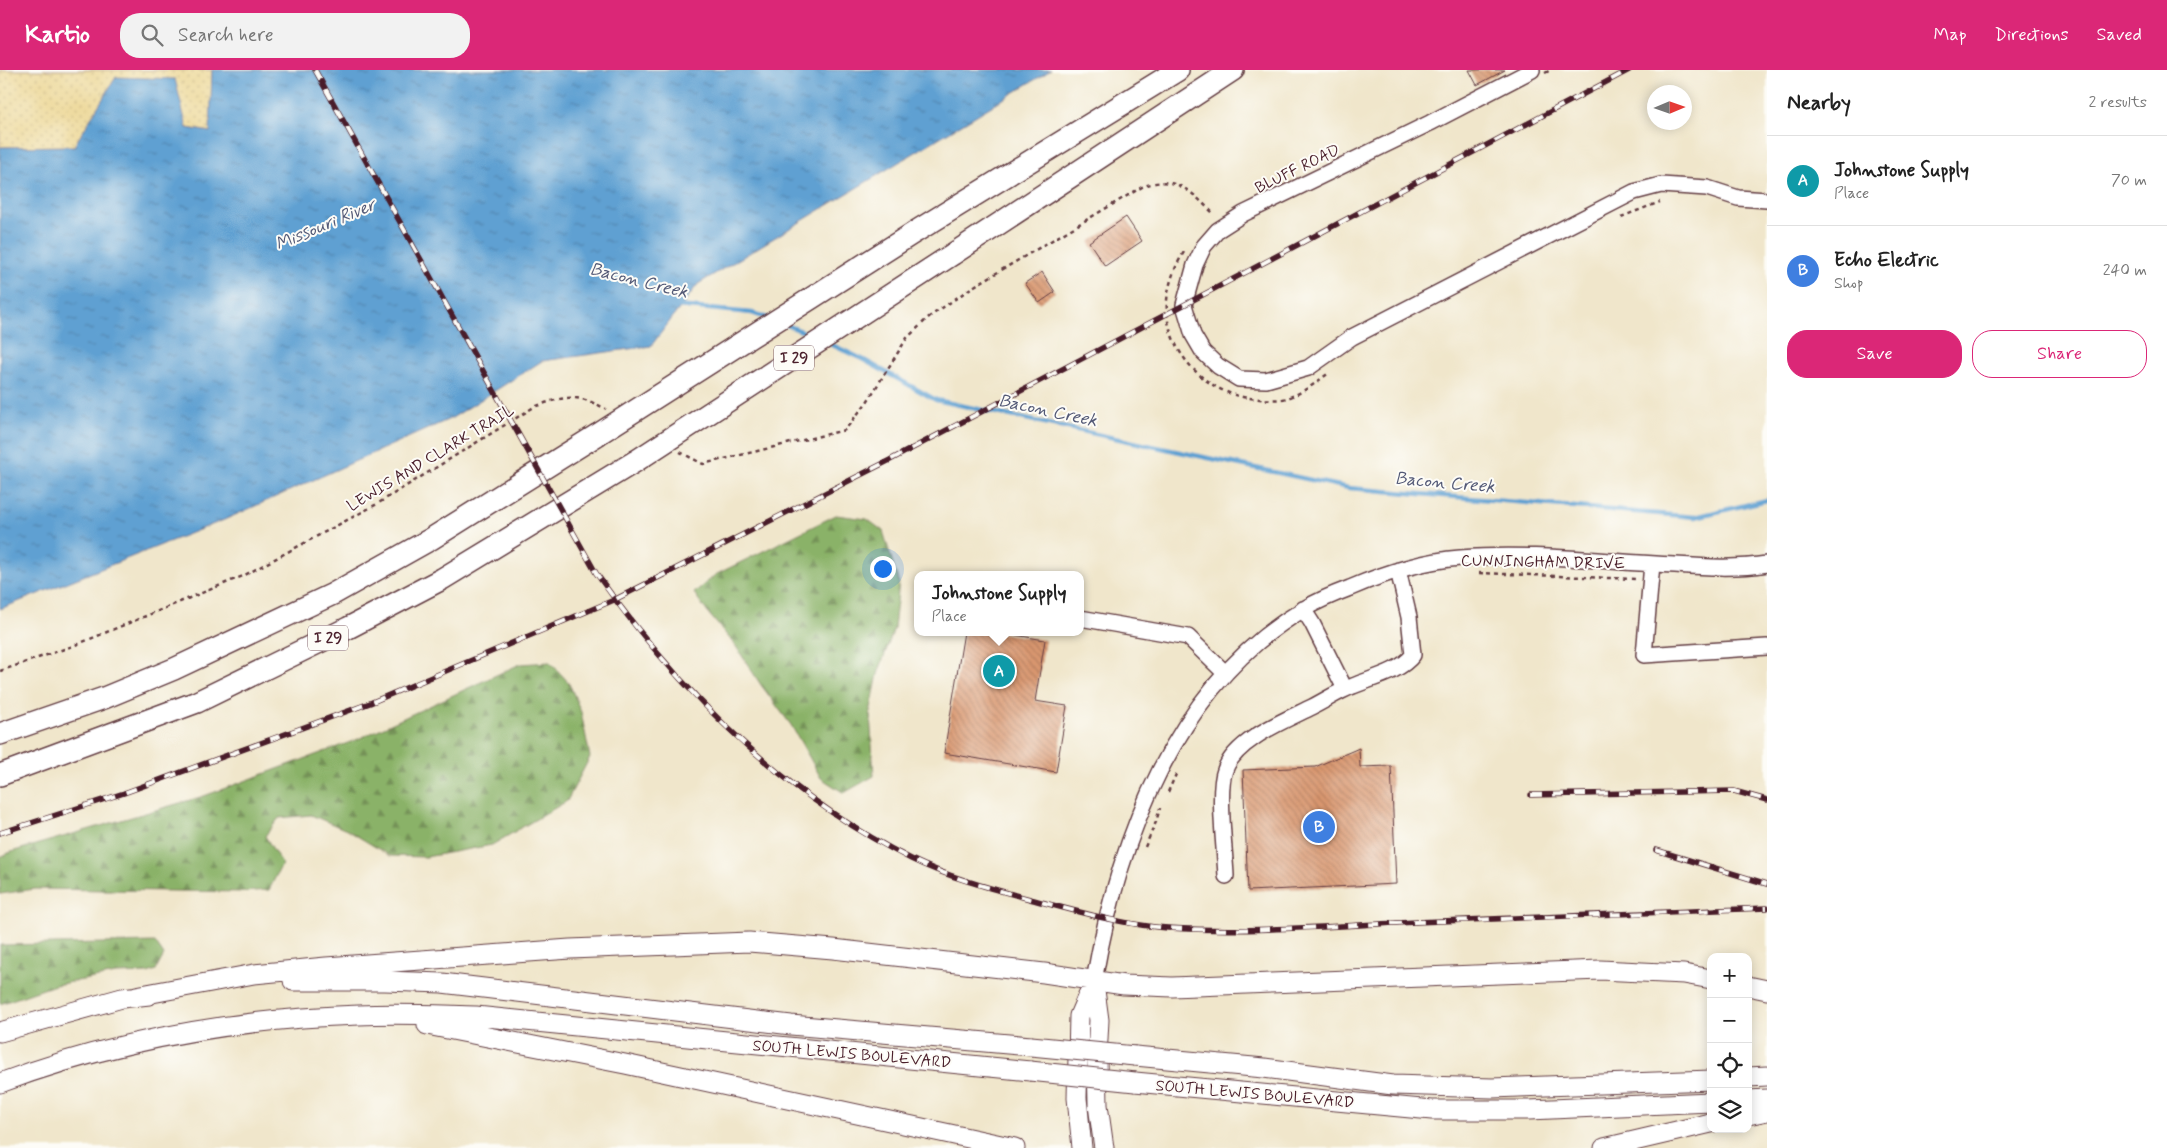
<!DOCTYPE html>
<html lang="en">
<head>
<meta charset="utf-8">
<style>
  :root { --surface:#fff; --page:#f2f2f2; --text:#222; --muted:#767676; --line:#e0e0e0; --accent:#db2777 }
  body { margin:0; font-family:Mynerve,sans-serif; background:var(--page); color:var(--text) }
  .controls { position:absolute; right:15px; bottom:15px; display:grid; overflow:hidden; border-radius:10px; box-shadow:0 2px 12px #0003 }
  .controls button { width:45px; height:45px; display:grid; place-items:center; padding:0; border:0; border-bottom:1px solid var(--line); background:var(--surface); color:var(--text); font:25px sans-serif }
  .compass { position:absolute; left:1647px; top:15px; width:45px; height:45px; border-radius:50%; background:var(--surface); box-shadow:0 2px 12px #0003; rotate:88deg }
  .you { position:absolute; left:882px; top:498px; width:18px; height:18px; margin:-12px; border:4px solid #fff; border-radius:50%; background:#1a73e8; box-shadow:0 0 0 8px #1a73e833 }
  .badge { display:grid; place-items:center; width:32px; height:32px; border-radius:50%; background:var(--accent); color:#fff; font-size:16px; font-weight:700 }
  .pin { position:absolute; translate:-50% -50%; border:2px solid #fff; box-shadow:0 1px 5px #0006 }
  .popup { position:absolute; left:914px; top:501px; width:170px; height:65px; box-sizing:border-box; display:grid; place-content:center; border-radius:10px; background:var(--surface); filter:drop-shadow(0 1px 4px #0005); font-size:16px; white-space:nowrap; color:var(--muted) }
  .popup b { font-size:19px; color:var(--text) }
  .popup::after { content:''; position:absolute; left:50%; top:100%; margin-left:-10px; border:10px solid transparent; border-top-color:var(--surface) }
  .list { margin:0; padding:0; list-style:none }
  h2 { display:flex; justify-content:space-between; align-items:center; height:65px; margin:0; padding:0 20px; font-size:21px }
  h2 small { font-size:16px; font-weight:400; color:var(--muted) }
  .list li { display:grid; grid-template-columns:32px 1fr auto; gap:15px; align-items:center; box-sizing:border-box; height:90px; padding:0 20px; border-top:1px solid var(--line) }
  .list b { display:block; font-size:19px; white-space:nowrap }
  .list p { margin:0; font-size:16px; white-space:nowrap; color:var(--muted) }
  .list em { font-size:16px; font-style:normal; color:var(--muted) }
  .actions { display:flex; gap:10px; padding:15px 20px }
  .actions a { flex:1; padding:11px 0; border:1px solid var(--accent); border-radius:20px; text-align:center; font-size:18px; color:var(--accent) }
  .actions .main { background:var(--accent); color:#fff }
  .icon { flex:none; width:28px; height:28px; fill:none; stroke:currentColor; stroke-width:2; stroke-linecap:round; stroke-linejoin:round }
  .map { position:relative; flex:none; width:1767px; height:1078px; overflow:hidden }
  header { display:flex; align-items:center; gap:30px; box-sizing:border-box; height:70px; padding:0 25px; background:var(--accent); color:#fff }
  header strong { font-size:24px }
  nav { display:flex; gap:28px; margin-inline-start:auto; font-size:18px }
  .search { width:350px; height:45px; background:var(--page); display:flex; align-items:center; gap:12px; box-sizing:border-box; padding:0 18px; border-radius:20px; color:var(--muted); font-size:19px }
  main { display:flex }
  aside { flex:1; background:var(--surface) }
  .map>svg:first-child { display:block }
  .forest { fill:url(#forest-firs); stroke:#6a684a }
  .sand { fill:url(#sand-dots); stroke:#9c7c64 }
  .water { fill:url(#water-ripples); stroke:#54607e }
  .lines { fill:none; stroke-linecap:round; stroke-linejoin:round }
  .stream { stroke:#5fa0d2; stroke-width:4.5 }
  .building { fill:url(#building-back-hatch) }
  .minor-casing { stroke:#633d43; stroke-width:18 }
  .major-casing { stroke:#633d43; stroke-width:21 }
  .highway-casing { stroke:#633d43; stroke-width:24 }
  .path { stroke:#633d43; stroke-width:2.5; stroke-dasharray:4 4; stroke-linecap:butt }
  .minor { stroke:#fff; stroke-width:15 }
  .major { stroke:#fff; stroke-width:19 }
  .highway { stroke:#fff; stroke-width:21 }
  .rail-casing { stroke:#4a1f2b; stroke-width:5.5 }
  .rail { stroke:#fdfcf7; stroke-width:4; stroke-dasharray:11; stroke-linecap:butt }
  .major-bridge-casing { stroke:#633d43; stroke-width:21; stroke-linecap:butt }
  .highway-bridge-casing { stroke:#633d43; stroke-width:24; stroke-linecap:butt }
  .major-bridge { stroke:#fff; stroke-width:19 }
  .highway-bridge { stroke:#fff; stroke-width:21 }
  .labels { text-anchor:middle; stroke-width:4; stroke-linejoin:round; paint-order:stroke }
  .shield { fill:#fdfcf7; stroke:#806168; stroke-width:1 }
  .shield-label { font-size:15px; font-weight:bold; fill:#4a1f2b }
  .street-label { font-size:16px; fill:#4a1f2b; stroke:#fdfcf7 }
  .water-label { font-size:18px; font-style:italic; fill:#535976; stroke:#fdfcf7 }
</style>
</head>
<body>
<header>
<strong>Kartio</strong>
<div class="search"><svg class="icon" aria-label="search" viewBox="0 0 24 24"><circle cx="10" cy="10" r="6"/><path d="M15 15l6 6"/></svg>Search here</div>
<nav><a>Map</a><a>Directions</a><a>Saved</a></nav>
</header>
<main>
<div class="map">
<svg width="1767" height="1078" viewBox="0 0 1767 1078">
  <defs>
    <pattern id="forest-firs" width="22" height="20" patternUnits="userSpaceOnUse" patternTransform="scale(1.25)"><rect width="22" height="20" fill="#8ab268"/><path d="M5 1l3.5 6h-7zM16 11l3.5 6h-7z" fill="#739056"/></pattern>
    <pattern id="sand-dots" width="8" height="8" patternUnits="userSpaceOnUse" patternTransform="scale(1.25)"><rect width="8" height="8" fill="#eeda9e"/><path d="M2 2h.1M6 6h.1" fill="none" stroke="#cebb88" stroke-width="1.8" stroke-linecap="round"/></pattern>
    <pattern id="water-ripples" width="26" height="14" patternUnits="userSpaceOnUse" patternTransform="scale(1.25)"><rect width="26" height="14" fill="#5fa0d2"/><path d="M2 4q2-2 4 0t4 0M15 11q2-2 4 0t4 0" fill="none" stroke="#5082ab"/></pattern>
    <pattern id="building-back-hatch" width="6" height="6" patternUnits="userSpaceOnUse" patternTransform="scale(1.25)"><rect width="6" height="6" fill="#d99770"/><path d="M-1 5l2 2M0 0l6 6M5-1l2 2" fill="none" stroke="#b27b5c"/></pattern>
  </defs>
  <rect width="100%" height="100%" fill="#fdfcf7"/>
  <filter id="ink" filterUnits="userSpaceOnUse"><feTurbulence type="fractalNoise" baseFrequency=".02" numOctaves="2"/><feDisplacementMap in="SourceGraphic" scale="10" xChannelSelector="R" yChannelSelector="G"/><feConvolveMatrix kernelMatrix="1 2 1 2 8 2 1 2 1" color-interpolation-filters="sRGB"/></filter>
  <filter id="wash" filterUnits="userSpaceOnUse"><feTurbulence type="fractalNoise" baseFrequency=".0096" numOctaves="4" result="noise"/><feDisplacementMap in="SourceGraphic" scale="20" xChannelSelector="R" yChannelSelector="G"/><feGaussianBlur stdDeviation="1.12" result="paint"/><feColorMatrix in="noise" values="0 0 0 0 0 0 0 0 0 0 0 0 0 0 0 0 0 1.4 0 .05"/><feComposite in="paint" operator="in"/></filter>
  <g filter="url(#wash)">
    <rect width="100%" height="100%" fill="#f0e6cb"/>
    <path class="forest" d="M836,445L867,449L883,461L899,513L894,558L878,604L870,643L874,706L844,723L821,708L791,655L761,615L735,575L708,543L694,523L715,505Z
      M550,592L569,613L581,642L590,687L567,731L492,775L426,787L390,786L349,761L311,745L279,748L265,766L282,794L269,820L242,822L35,819L0,824V787L11,782L204,726L356,670L520,594Z
      M155,872L164,885L156,900L148,903L116,904L55,915L0,934V875Z"/>
    <path class="sand" d="M0,0H212L211,62L187,58L74,76L0,77Z"/>
    <path class="water" d="M212,0H1051L698,214L651,276L542,291L452,348L224,450L0,539V77L74,76L116,7L175,9L187,58L210,62Z"/>
    <g class="lines">
      <path class="stream" d="M677,236L752,243L767,248
        M784,254L814,266
        M828,273L862,289L936,330L1349,418L1695,447L1767,430"/>
    </g>
    <g id="blocks">
      <path class="building" d="M1469,0H1505L1477,15Z
        M1126,147L1142,171L1105,196L1089,172Z
        M1042,202L1055,222L1039,233L1025,213Z
        M964,562H996L1045,570L1035,631L1067,636L1056,702L944,683Z
        M1359,678L1360,697L1391,696L1396,814L1248,821L1243,700L1315,697Z"/>
    </g>
  </g>
  <g filter="url(#ink)">
    <use href="#blocks" fill-opacity="0" stroke="#633d43" stroke-width="1"/>
    <g class="lines">
      <defs>
        <path id="minor" d="M1532,0L1430,53L1243,144L1218,160L1204,176L1195,195L1184,235L1193,265L1203,282L1218,296L1239,309L1266,310L1308,298L1352,267L1634,122L1661,115L1707,118L1738,128L1767,130
          M1652,494L1644,585L1767,577
          M1303,539L1312,553L1345,619
          M1080,548L1188,567L1225,603
          M1226,806C1225,781 1217,720 1225,700C1235,670 1286,650 1312,637C1326,630 1339,621 1353,616C1372,608 1400,602 1413,585L1409,547L1398,500
          M1094,911C1118,771 1175,615 1304,539C1319,530 1334,524 1350,518C1385,503 1421,491 1460,488C1531,482 1604,492 1675,495C1705,497 1737,499 1767,494"/>
        <path id="major" d="M293,911H385L442,913L791,955L1031,976
          M1094,913L1099,950L1097,988L1098,1035L1104,1078
          M1748,916L1767,920
          M136,926L254,904L326,897L570,879L749,872L833,879L1044,903L1124,915L1172,917L1600,900L1684,904L1711,909
          M427,955L625,994L1015,1078
          M0,962L122,928L149,925
          M1135,986L1264,998L1393,1015L1492,1018L1711,1010
          M1748,1007L1767,1006
          M1135,1012L1432,1040H1529L1711,1032
          M0,1013C115,970 236,949 359,945C398,943 437,945 476,946L1030,1001
          M1748,1030L1767,1029
          M1748,1045L1767,1041
          M1082,1078L1077,1028L1079,946L1094,911
          M1604,1078L1711,1053"/>
        <path id="highway" d="M915,162L1178,0
          M953,184L1233,0
          M0,664L104,628L174,599L333,524L431,469L597,365
          M0,705L197,632L348,558L442,509L636,391"/>
      </defs>
      <use href="#minor" class="minor-casing"/>
      <use href="#major" class="major-casing"/>
      <use href="#highway" class="highway-casing"/>
      <path class="path" d="M1545,3L1551,0
        M1621,147L1660,132
        M1184,182C1173,199 1165,223 1167,244C1171,286 1208,323 1249,328C1260,329 1276,331 1287,328C1303,323 1317,312 1330,302
        M680,382L703,394L845,360L867,332L907,268L929,247L971,218L1142,117C1177,103 1192,123 1215,145
        M1479,503L1636,509
        M0,601L73,576L243,506L377,434L534,337C564,326 576,323 606,339
        M1168,722L1177,702
        M1145,777L1156,752L1160,738"/>
      <use href="#minor" class="minor"/>
      <use href="#major" class="major"/>
      <use href="#highway" class="highway"/>
      <defs>
        <path id="rail" d="M315,0L596,503C679,621 782,724 911,789C952,809 997,820 1041,832C1083,843 1125,855 1168,858C1250,863 1334,856 1416,852C1533,848 1650,843 1767,838
          M1531,725L1734,721L1767,730
          M0,763L124,723L370,633L614,530L890,390L1629,0
          M1656,780L1767,814"/>
      </defs>
      <use href="#rail" class="rail-casing"/>
      <use href="#rail" class="rail"/>
      <defs>
        <path id="major-bridge" d="M1031,976L1135,986
          M1030,1001L1135,1012"/>
        <path id="highway-bridge" d="M597,365L915,162
          M636,391L953,184"/>
      </defs>
      <use href="#major-bridge" class="major-bridge-casing"/>
      <use href="#highway-bridge" class="highway-bridge-casing"/>
      <use href="#major-bridge" class="major-bridge"/>
      <use href="#highway-bridge" class="highway-bridge"/>
    </g>
  </g>
  <g class="labels">
    <g class="shield">
      <rect x="774" y="275.5" width="40" height="25" rx="4"/>
      <rect x="308" y="555.5" width="40" height="25" rx="4"/>
    </g>
    <g class="shield-label">
      <text x="794" y="293">I 29</text>
      <text x="328" y="573">I 29</text>
    </g>
    <g class="street-label">
      <text transform="translate(1297 98) rotate(-26)" y="6">BLUFF ROAD</text>
      <text transform="translate(430 387) rotate(-31)" y="6">LEWIS AND CLARK TRAIL</text>
      <text transform="translate(1543 491) rotate(1)" y="6">CUNNINGHAM DRIVE</text>
      <text transform="translate(852 983) rotate(5)" y="6">SOUTH LEWIS BOULEVARD</text>
      <text transform="translate(1255 1023) rotate(5)" y="6">SOUTH LEWIS BOULEVARD</text>
    </g>
    <g class="water-label">
      <text transform="translate(325 154) rotate(-23)" y="6">Missouri River</text>
      <text transform="translate(639 210) rotate(14)" y="6">Bacon Creek</text>
      <text transform="translate(1048 340) rotate(12)" y="6">Bacon Creek</text>
      <text transform="translate(1445 412) rotate(5)" y="6">Bacon Creek</text>
    </g>
  </g>
</svg>
<div class="controls">
<button>+</button>
<button>−</button>
<button><svg class="icon" aria-label="locate" viewBox="0 0 24 24"><circle cx="12" cy="12" r="6"/><path d="M12 2v4M12 18v4M2 12h4M18 12h4"/></svg></button>
<button><svg class="icon" aria-label="layers" viewBox="0 0 24 24"><path d="M12 4l9 5-9 5-9-5zM3 14l9 5 9-5"/></svg></button>
</div>
<svg class="compass" viewBox="-18 -18 36 36"><path d="M0-13l5 13h-10z" fill="#e53935"/><path d="M0 13l5-13h-10z" fill="#767676"/></svg>
<div class="you"></div>
<div class="pin badge" style="left:999px;top:601px;background:#0f9aa8">A</div>
<div class="popup"><b>Johnstone Supply</b>Place</div>
<div class="pin badge" style="left:1319px;top:757px;background:#3f7fe0">B</div>
</div>
<aside>
<h2>Nearby<small>2 results</small></h2>
<ul class="list">
<li><span class="badge" style="background:#0f9aa8">A</span><div><b>Johnstone Supply</b><p>Place</p></div><em>70 m</em></li>
<li><span class="badge" style="background:#3f7fe0">B</span><div><b>Echo Electric</b><p>Shop</p></div><em>240 m</em></li>
</ul>
<div class="actions"><a class="main">Save</a><a>Share</a></div>
</aside>
</main>
</body>
</html>
